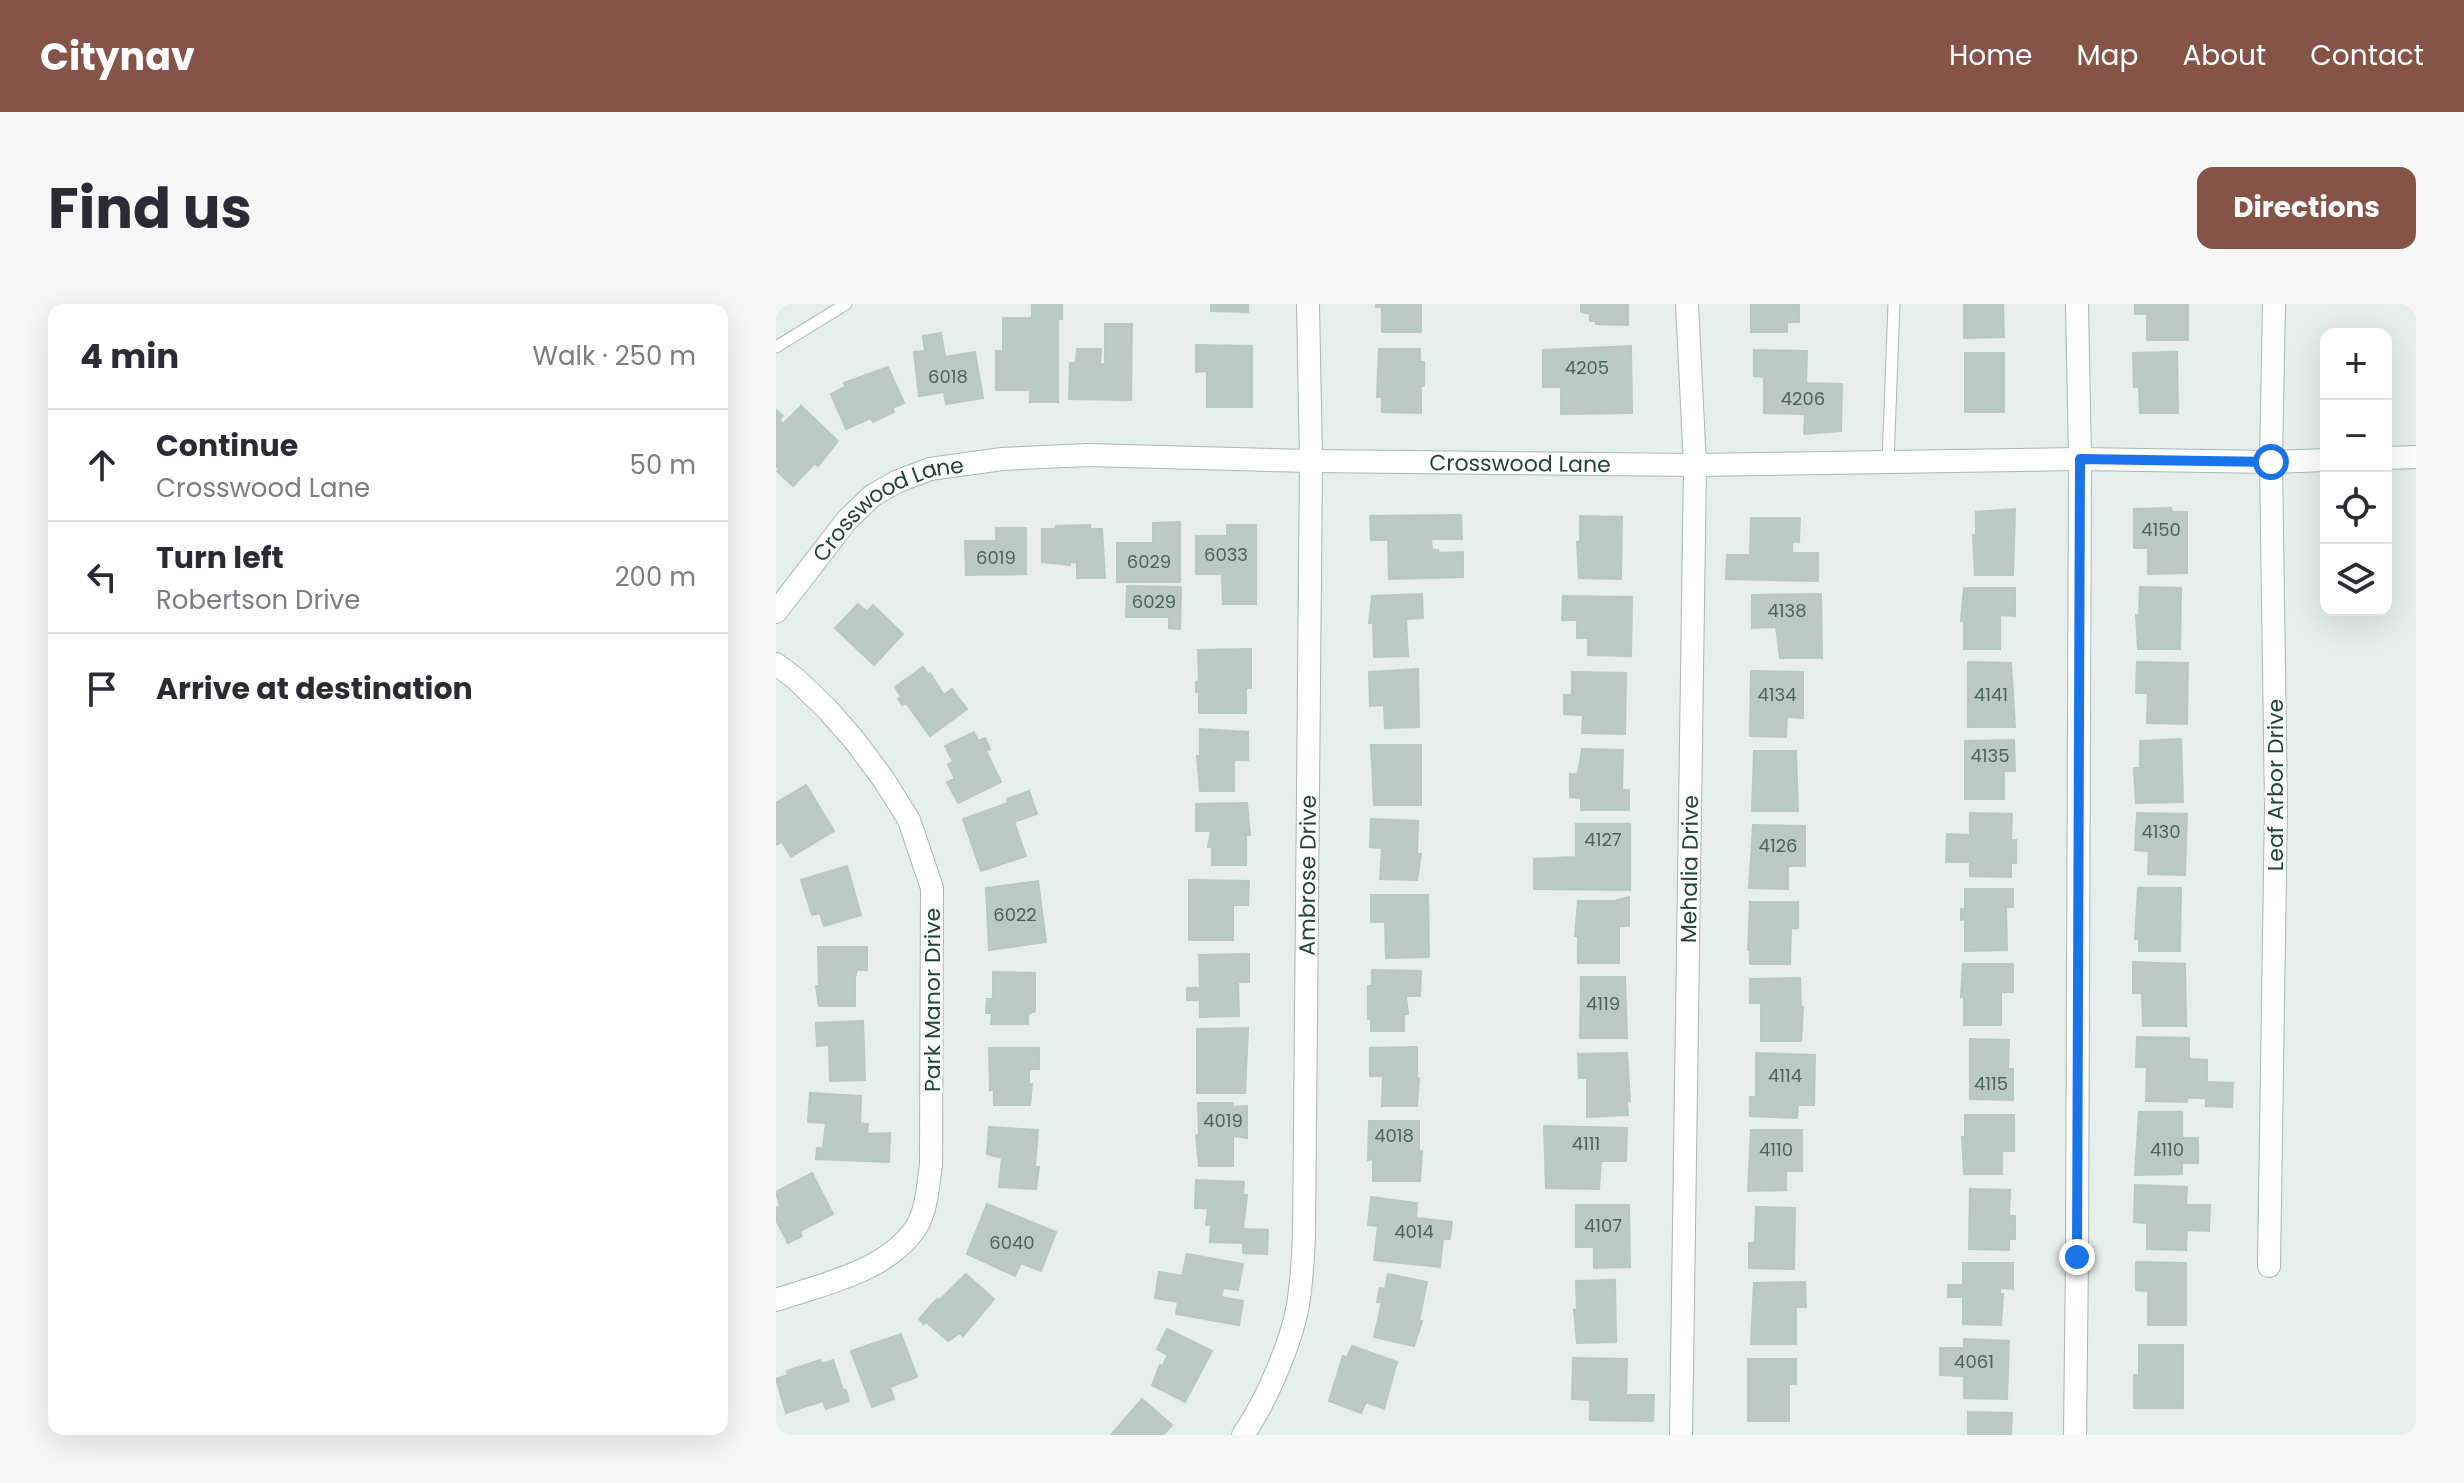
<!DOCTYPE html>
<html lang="en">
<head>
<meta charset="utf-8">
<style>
  :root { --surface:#fff; --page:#f7f7f7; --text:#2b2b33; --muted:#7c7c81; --line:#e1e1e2; --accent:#855347 }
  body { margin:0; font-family:Poppins,sans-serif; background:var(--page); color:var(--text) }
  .controls { position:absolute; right:24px; top:24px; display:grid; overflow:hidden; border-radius:16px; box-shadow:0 8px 32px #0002 }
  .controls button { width:72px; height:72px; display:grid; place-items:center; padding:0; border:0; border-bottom:2px solid var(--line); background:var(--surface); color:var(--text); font:40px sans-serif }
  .stop { position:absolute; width:24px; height:24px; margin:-18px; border:6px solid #1a73e8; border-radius:50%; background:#fff }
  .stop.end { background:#1a73e8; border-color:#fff; box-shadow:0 2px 8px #0008 }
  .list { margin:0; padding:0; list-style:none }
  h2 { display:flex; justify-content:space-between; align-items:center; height:104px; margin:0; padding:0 32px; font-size:34px }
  h2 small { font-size:26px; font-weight:400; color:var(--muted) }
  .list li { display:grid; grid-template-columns:52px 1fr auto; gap:24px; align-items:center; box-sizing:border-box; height:112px; padding:0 32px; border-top:2px solid var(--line) }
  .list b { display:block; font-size:30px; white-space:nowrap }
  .list p { margin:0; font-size:26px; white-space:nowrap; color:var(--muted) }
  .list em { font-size:26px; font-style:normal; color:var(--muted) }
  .icon { flex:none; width:44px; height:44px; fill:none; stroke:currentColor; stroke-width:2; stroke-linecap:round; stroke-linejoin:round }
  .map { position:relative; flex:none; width:1640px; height:1131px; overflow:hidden; border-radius:16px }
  header { display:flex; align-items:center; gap:48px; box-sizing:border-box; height:112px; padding:0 40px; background:var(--accent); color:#fff }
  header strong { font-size:38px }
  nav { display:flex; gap:44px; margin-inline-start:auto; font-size:28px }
  .intro { display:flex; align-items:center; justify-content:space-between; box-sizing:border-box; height:192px; padding:0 48px }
  h1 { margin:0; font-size:56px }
  .button { padding:20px 36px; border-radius:16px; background:var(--accent); color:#fff; font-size:28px; font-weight:700 }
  main { display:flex; gap:48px; padding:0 48px }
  aside { flex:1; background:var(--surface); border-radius:16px; box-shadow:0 8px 32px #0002 }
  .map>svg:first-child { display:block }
  .building { fill:#bbcac4; stroke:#b8c9c2; stroke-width:2 }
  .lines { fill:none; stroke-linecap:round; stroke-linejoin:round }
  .service-casing { stroke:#a8b8b2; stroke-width:13 }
  .minor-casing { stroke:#a8b8b2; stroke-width:24 }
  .service { stroke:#fff; stroke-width:11 }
  .minor { stroke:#fff; stroke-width:22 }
  .route { stroke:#1a73e8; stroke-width:10 }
  .labels { text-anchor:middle; stroke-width:6; stroke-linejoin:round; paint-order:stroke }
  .number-label { font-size:18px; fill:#4a645c }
  .street-label { font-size:22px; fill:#24423a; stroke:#f7fbf9 }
</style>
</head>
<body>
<header>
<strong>Citynav</strong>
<nav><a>Home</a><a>Map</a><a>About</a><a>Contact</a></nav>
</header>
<div class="intro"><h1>Find us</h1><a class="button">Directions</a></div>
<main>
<aside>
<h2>4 min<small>Walk · 250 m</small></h2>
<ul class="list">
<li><svg class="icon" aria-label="ahead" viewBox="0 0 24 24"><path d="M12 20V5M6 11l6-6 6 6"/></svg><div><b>Continue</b><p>Crosswood Lane</p></div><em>50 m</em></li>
<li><svg class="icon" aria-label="left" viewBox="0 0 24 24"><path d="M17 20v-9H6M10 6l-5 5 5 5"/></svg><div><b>Turn left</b><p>Robertson Drive</p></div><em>200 m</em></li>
<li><svg class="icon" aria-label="arrive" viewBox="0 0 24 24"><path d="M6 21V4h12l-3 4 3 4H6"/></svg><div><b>Arrive at destination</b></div></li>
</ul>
</aside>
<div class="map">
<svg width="1640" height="1131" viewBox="0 0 1640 1131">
  <rect width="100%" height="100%" fill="#e6efeb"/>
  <path class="building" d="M256,0H286V15H282V98H254V86H220V47H227V14H256Z
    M435,0H472V8L435,7Z
    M600,0H645V28H606V3H600Z
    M805,0H852V21L820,20V17H814V10L805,8Z
    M975,0H1023V18H1011V28H975Z
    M1188,0H1227L1228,33L1188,34Z
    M1359,0H1412V36H1371V10H1359Z
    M329,20H356L355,96L293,95L294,59H300L301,45H325L324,60H329Z
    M165,29L169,53L199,48L207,94L170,100L168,88L143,92L138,48L149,47L147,32Z
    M420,41L476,42V103H431V67L420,68Z
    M855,42L856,109L785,110V83H767V46Z
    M603,45H644V58H648V82H642L645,84V109L606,108V93H601Z
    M978,46L1031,47L1030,79L1066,80L1065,127L1028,130L1029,110L988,109V73L978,72Z
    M1401,48L1402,109H1364L1363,83H1358L1357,49Z
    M1189,49H1228V108H1189Z
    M112,63L128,99L116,104L118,108L97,118L95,114L70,125L55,90L69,83L68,79Z
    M25,102L62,137L42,162L39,159L17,182L1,167L3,165L0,162V106L7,112L3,116L7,120Z
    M1395,204L1396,208H1411V269L1372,270V244H1358V205Z
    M1239,205L1237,271H1199L1197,231H1200V208Z
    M685,211L686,235H655L656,246H662L663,249L687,248V273L613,275L612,236H595L594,212Z
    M804,212L846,213L845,275L803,274L801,238H804Z
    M975,214H1024L1023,238H1016V249H1042V277L950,275L951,251H974Z
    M404,218V278H341V239H377V219Z
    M314,221V225H326L329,274H301V259L294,258V261L266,258V225H279L280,222Z
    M451,221H480V300H447L446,270H420V232H451Z
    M220,224H250V270L190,271L189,237H220Z
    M351,282L405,283L404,325L393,324V313H350Z
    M1364,283L1405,284L1404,345H1362L1360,311H1363Z
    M1188,284H1239V312L1224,311V345H1188V317H1185Z
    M646,290L647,314L630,315L632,352L598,353L597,318L593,319L596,292Z
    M1045,290L1046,354H1004L1000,323L976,324V291Z
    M787,292L856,293L855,352L812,351V334H801V316H786Z
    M82,300L91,308L97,301L127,330L98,361L59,324Z
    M475,345V384H470V409H423V388H420V378L423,377L422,346Z
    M1192,358L1235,359L1239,423H1192Z
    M1361,358L1412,359L1411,420L1371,419L1372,389H1360Z
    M147,363L152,371L154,369L168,391L176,385L191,405L154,432L130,399L126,401L122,395L125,393L119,383Z
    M642,365L643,423L609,424L608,401L594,402L593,368Z
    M975,367L1027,368V414L1011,413L1010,433L974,432Z
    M796,368L850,369L849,430L806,429L807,411L788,410V391H796Z
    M424,425L472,428V456H458V487H424L421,452H424Z
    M198,428L202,437L209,434L214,445L210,447L225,478L182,499L171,478L179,475L172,460L177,458L169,442Z
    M1405,435L1407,498L1360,499L1358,464H1364V437Z
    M1238,436L1239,467H1228V495H1189V437Z
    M595,441H645V501H598Z
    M806,445L847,446L846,486H853V506H805V494L794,493V470H802Z
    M978,447H1020L1022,507H976Z
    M30,481L58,527L15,553L6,538L0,541V499Z
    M253,487L261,510L238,518L250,552L205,567L187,515L232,499L231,495Z
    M471,499L474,531H470V561H436V543H432L435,527H420V500Z
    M1194,509L1236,510L1235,536H1240V559H1235V573L1194,572V558H1170L1171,530L1194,531Z
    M1361,509L1411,510L1409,571L1372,570L1373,547L1359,546Z
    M595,515L642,517L641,550H645L641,576L604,575L606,544L594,543Z
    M800,520H854V586L758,585V555L800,553Z
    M977,521L1029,522V562H1012V585L973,584Z
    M71,562L85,611L48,622L44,609L36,611L25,576Z
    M413,576L473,577L472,601H457V636H413Z
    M262,577L270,638L213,646L210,584Z
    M1362,584H1405L1404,647H1363V635H1359Z
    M1189,585H1237V603H1230L1231,646L1189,647V615L1185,616V605H1189Z
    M595,591H652L653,653L610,654L609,618H595Z
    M853,593V622H843V659H802V632H799L802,597H839Z
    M974,598H1022V624H1015L1014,660H974V646H972Z
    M42,643H91V666H81L79,673V702H43L40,682H43Z
    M473,650V678H462L463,712L424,713V696H411V684H424L423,651Z
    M1357,658L1409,660L1410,722H1367L1366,689H1357Z
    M1187,660H1237V688H1225V721H1188V692L1185,693Z
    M596,666L645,667L644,692H630L632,710H628V727H595V715H592V682H596Z
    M217,668L259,669V707L252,710V720H215L216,709H210L211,695H217Z
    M805,673H849L851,734H804Z
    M1024,674L1025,703H1027L1025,737H985V699H974V675Z
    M87,717L89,776L54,777L53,741L41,742L40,719Z
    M472,724L469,789H421V725Z
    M1361,733L1413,734V755L1431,756V778L1457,779L1456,803L1430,802V794H1411V798L1370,797L1371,763H1360Z
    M1194,735L1233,736L1232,765H1237V796L1194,795Z
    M641,743V774H643L641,802H606L607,772H594V744Z
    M213,744H263V765H253V781L256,780L254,801H218V786H214Z
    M851,749L854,797H851L852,811L811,813V774H803L802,750Z
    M980,749L1039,751L1038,801H1022L1021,814L974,812V793H980Z
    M34,789L85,792L84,819L92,820L91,830L114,829L113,858L40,855L41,844H47L50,819L32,818Z
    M422,799H457V803L471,802V834L457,832V862H423L420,831H423Z
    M1363,808H1406V834H1422V859H1406V870L1359,871Z
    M1189,811H1238V847H1226V870H1188L1186,833H1189Z
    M593,817H643V847H646L644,877H597V855L592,856Z
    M768,822L851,824L850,857H825L823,885L770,884Z
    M213,823L262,826L259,863H263L260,885L223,883L226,854L211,850Z
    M975,826H1026V867H1010V886L972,887Z
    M36,869L57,910L24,927L26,932L12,939L0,916V904L4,902L0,888Z
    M420,876L468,878L467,891H471L467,925L492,926L491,950L467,949V939L434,938L435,921H430L432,904H419Z
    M1359,881L1411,883L1410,901H1434L1433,927L1411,926L1410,946L1371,945V919L1358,918Z
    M1194,885L1234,886L1233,912H1239V935H1233V946L1193,945Z
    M595,893L641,899L640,914L676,918L674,935H667L664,963L598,956L602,922L592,921Z
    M211,900L280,928L265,967L245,959L239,972L191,950Z
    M800,901H853L854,963L818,964V943H800Z
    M980,903L1019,904L1018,965L973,964V939H979Z
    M411,950L467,960L462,986L447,984L445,993L467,997L463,1021L400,1010L402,998L379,994L383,968L406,972Z
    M1360,958L1410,959V1021H1372V987L1360,986Z
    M1187,959H1237V985L1224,984V990H1227L1225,1021L1187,1020V993H1172V981H1187Z
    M190,970L218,995L187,1032L184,1029L172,1037L150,1018L148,1020L143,1015L161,995L164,996Z
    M612,970L651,978L643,1017H646L638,1042L598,1033L606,998H601L604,984L609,985Z
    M839,976L840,1038L801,1039L798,1006H801L800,977Z
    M1029,978L1030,1003H1020V1040H975L978,979Z
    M391,1025L436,1047L409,1098L376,1081L384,1061L386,1063L392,1051L381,1045Z
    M125,1030L141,1073L114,1083L118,1095L96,1103L75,1047Z
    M1188,1035L1233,1037L1231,1095L1188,1094V1072L1164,1071V1044H1188Z
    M1363,1041H1407V1104H1358V1071H1363Z
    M576,1042L621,1058L608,1105L590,1098L585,1109L553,1097L567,1052L571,1053Z
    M797,1054L851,1055L850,1091H878L877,1117L814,1116V1096L796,1095Z
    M972,1055H1020V1080H1013V1117H972Z
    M44,1056L46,1060L57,1056L67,1086H70L73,1097L50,1105L47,1097L10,1109L0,1075L12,1071L11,1067Z
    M366,1095L396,1121L387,1131H335Z
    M1192,1108L1236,1109L1235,1131H1192Z"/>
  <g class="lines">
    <defs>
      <path id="service" d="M0,43L70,0
        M1112,158L1118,0"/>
      <g id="minor">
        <path d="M1610,154L1640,153"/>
        <path id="s1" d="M0,308L71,216L96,192L120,178L154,165L226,155L312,151L535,157L919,161L1304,155L1495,158L1550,156"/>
        <path d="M0,360L20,375L52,406L79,437L108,476L133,516L156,584L155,861C152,880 151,905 141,922C113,967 47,980 0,996"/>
        <path d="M1493,962L1500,502L1495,158L1498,0"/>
        <path id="s2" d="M467,1131C490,1098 518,1034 523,994C526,974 527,953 528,932L535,157L532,0"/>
        <path id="s3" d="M905,1131L919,161L911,0"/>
        <path d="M1299,1131L1301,953L1304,155L1301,0"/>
      </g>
    </defs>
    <use href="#service" class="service-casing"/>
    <use href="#minor" class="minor-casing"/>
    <use href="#service" class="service"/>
    <use href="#minor" class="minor"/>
  </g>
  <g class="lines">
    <path class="route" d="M1301,953L1304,155L1495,158"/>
  </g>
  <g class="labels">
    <g class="number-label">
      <text x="811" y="70">4205</text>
      <text x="172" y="79">6018</text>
      <text x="1027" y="101">4206</text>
      <text x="1385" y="232">4150</text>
      <text x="450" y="257">6033</text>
      <text x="220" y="260">6019</text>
      <text x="373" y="264">6029</text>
      <text x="378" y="304">6029</text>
      <text x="1011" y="313">4138</text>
      <text x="1001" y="397">4134</text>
      <text x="1215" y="397">4141</text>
      <text x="1214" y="458">4135</text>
      <text x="1385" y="534">4130</text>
      <text x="827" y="542">4127</text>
      <text x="1002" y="548">4126</text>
      <text x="239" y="617">6022</text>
      <text x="827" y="706">4119</text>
      <text x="1009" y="778">4114</text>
      <text x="1215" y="786">4115</text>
      <text x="447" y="823">4019</text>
      <text x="618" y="838">4018</text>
      <text x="810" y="846">4111</text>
      <text x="1000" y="852">4110</text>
      <text x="1391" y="852">4110</text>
      <text x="827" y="928">4107</text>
      <text x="638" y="934">4014</text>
      <text x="236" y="945">6040</text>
      <text x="1198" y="1064">4061</text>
    </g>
    <g class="street-label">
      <text dy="8" stroke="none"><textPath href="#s1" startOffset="806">Crosswood Lane</textPath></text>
      <text dy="8" stroke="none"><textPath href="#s1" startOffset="158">Crosswood Lane</textPath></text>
      <text transform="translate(1499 481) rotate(-90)" y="8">Leaf Arbor Drive</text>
      <text dy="8" stroke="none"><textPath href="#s3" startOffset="566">Mehalia Drive</textPath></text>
      <text dy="8" stroke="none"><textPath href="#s2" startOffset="572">Ambrose Drive</textPath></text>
      <text transform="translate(156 696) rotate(-90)" y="8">Park Manor Drive</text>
    </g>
  </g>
</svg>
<div class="controls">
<button>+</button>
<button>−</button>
<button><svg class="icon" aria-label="locate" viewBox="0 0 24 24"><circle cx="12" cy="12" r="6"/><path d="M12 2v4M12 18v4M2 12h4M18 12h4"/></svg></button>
<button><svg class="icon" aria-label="layers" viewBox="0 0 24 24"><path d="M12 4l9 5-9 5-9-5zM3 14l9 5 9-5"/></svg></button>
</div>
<div class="stop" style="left:1495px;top:158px"></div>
<div class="stop end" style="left:1301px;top:953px"></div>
</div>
</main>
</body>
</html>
